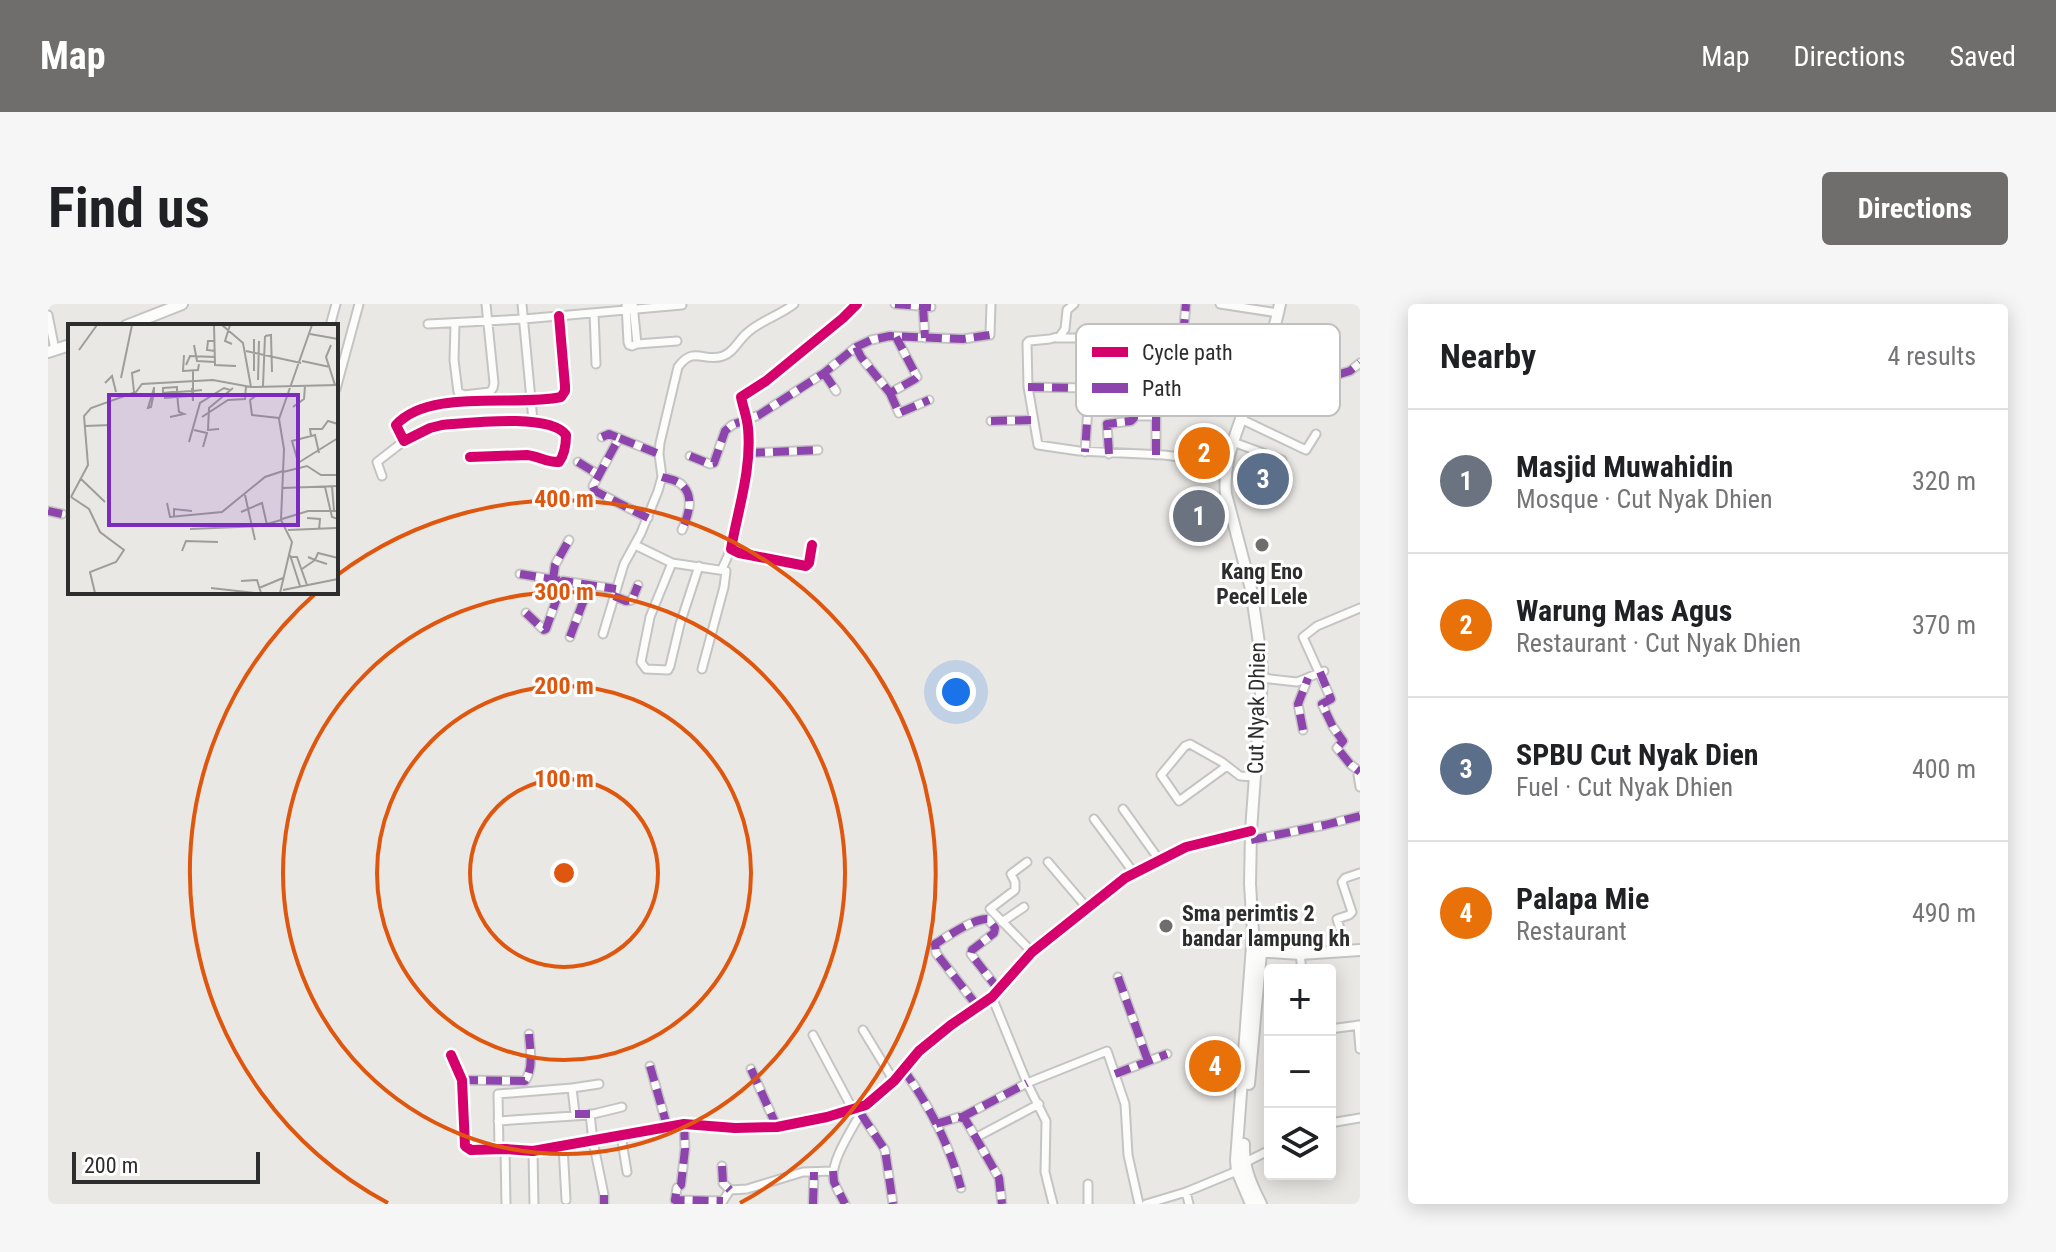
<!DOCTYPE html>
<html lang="en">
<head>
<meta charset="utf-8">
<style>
  :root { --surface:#fff; --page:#f6f6f6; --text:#202124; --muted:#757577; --line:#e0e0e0; --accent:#6f6e6d }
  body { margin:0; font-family:"Roboto Condensed",sans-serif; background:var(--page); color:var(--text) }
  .controls { position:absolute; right:24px; bottom:24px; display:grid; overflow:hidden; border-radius:8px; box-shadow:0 4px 20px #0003 }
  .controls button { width:72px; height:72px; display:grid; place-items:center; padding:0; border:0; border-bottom:2px solid var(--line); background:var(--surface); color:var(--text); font:40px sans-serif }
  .scale { position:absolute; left:24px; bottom:20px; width:188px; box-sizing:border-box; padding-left:8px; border:4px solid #2d2d2d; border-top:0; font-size:22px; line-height:28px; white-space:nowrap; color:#2d2d2d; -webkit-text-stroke:6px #fff; paint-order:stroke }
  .you { position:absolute; left:908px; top:388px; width:28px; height:28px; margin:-20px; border:6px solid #fff; border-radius:50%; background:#1a73e8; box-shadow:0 0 0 12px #1a73e833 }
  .badge { display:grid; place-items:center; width:52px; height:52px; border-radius:50%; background:var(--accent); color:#fff; font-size:26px; font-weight:700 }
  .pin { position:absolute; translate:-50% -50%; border:4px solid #fff; box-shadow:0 2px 8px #0006 }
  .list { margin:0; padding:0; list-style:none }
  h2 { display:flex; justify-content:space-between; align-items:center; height:104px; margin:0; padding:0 32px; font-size:34px }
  h2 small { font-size:26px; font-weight:400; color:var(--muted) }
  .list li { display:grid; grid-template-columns:52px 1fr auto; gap:24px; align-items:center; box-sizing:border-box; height:144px; padding:0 32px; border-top:2px solid var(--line) }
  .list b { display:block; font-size:30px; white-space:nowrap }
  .list p { margin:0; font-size:26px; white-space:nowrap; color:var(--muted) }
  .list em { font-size:26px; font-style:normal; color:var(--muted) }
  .icon { flex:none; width:44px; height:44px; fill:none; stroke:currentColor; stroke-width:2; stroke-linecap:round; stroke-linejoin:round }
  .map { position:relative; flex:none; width:1312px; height:900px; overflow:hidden; border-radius:8px }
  header { display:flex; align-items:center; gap:48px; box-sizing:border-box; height:112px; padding:0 40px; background:var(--accent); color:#fff }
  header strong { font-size:38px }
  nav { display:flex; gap:44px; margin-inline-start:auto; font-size:28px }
  .intro { display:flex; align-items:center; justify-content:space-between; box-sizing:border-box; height:192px; padding:0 48px }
  h1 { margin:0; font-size:56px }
  .button { padding:20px 36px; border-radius:8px; background:var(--accent); color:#fff; font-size:28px; font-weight:700 }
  main { display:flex; gap:48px; padding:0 48px }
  aside { flex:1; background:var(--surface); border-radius:8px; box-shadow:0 4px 20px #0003 }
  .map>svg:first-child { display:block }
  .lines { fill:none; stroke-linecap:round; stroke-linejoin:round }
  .street-casing { stroke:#c4c4c4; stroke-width:11 }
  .secondary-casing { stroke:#c4c4c4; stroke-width:14 }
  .street { stroke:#fcfcfb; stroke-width:7 }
  .secondary { stroke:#fcfcfb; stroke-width:10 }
  .quiet { stroke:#8e44ad; stroke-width:8; stroke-dasharray:16 8; stroke-linecap:butt }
  .cycleway-casing { stroke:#fff; stroke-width:15 }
  .cycleway { stroke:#d6006c; stroke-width:10 }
  .ring { fill:none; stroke:#df570e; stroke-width:4 }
  .poi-dot { fill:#6f6e6d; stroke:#fff; stroke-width:3 }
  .labels { text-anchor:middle; stroke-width:6; stroke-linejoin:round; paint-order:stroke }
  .poi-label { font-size:22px; font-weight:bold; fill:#2d2d2d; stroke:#fff }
  .street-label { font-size:22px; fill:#2d2d2d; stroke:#fff }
  .inset-road { fill:none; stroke:#9e9d9b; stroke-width:2 }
  .view { fill:#7b2cbf; fill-opacity:0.15; stroke:#7b2cbf; stroke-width:4 }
  .inset-edge { fill:none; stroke:#2d2d2d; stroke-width:4 }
  .key { fill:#fff; stroke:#c0c0c0; stroke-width:2 }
  .key-label { font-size:22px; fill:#2d2d2d }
  .centre { fill:#df570e; stroke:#fff; stroke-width:4 }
  .ring-label { font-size:24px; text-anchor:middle; font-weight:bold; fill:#df570e; stroke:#fff; stroke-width:6; stroke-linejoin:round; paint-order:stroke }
</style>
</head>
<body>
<header>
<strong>Map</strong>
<nav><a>Map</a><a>Directions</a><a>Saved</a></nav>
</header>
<div class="intro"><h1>Find us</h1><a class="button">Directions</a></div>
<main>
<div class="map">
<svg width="1312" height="900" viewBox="0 0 1312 900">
  <rect width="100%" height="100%" fill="#eae8e5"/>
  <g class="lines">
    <defs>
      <path id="street" d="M474,0L485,117
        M578,0L580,38L581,41L584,42L589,40L585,0
        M847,0L883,3
        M1026,0L1019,6L1017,25L1012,32L1002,35L981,37L979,39L980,83L990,141L1031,147L1116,151L1179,159
        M1172,0L1230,9
        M875,2L877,34
        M546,9L548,60
        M0,11L7,46
        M380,20L476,15L634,1
        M407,20L406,56L410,88L416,91L442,88L445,84L446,79L438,0
        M282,22L288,0
        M1009,34H1031
        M589,40L629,37
        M808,43L813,53L842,89L867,75L869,73L848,33
        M1088,48L1160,59
        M1133,55L1138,0
        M776,69L788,87
        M980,83L1039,84L1041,88L1037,148
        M288,85L311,0
        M1275,88L1288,71L1302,67L1312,59
        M842,89L851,109L881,96
        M1086,112H1108
        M1193,115L1258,146L1268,130
        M943,117L984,116
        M554,133L561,130L571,134
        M1185,138L1234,156
        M701,149L770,146
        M1061,150L1059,120L1083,117L1086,114L1083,77
        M1108,151V90L1113,52
        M642,152L662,160L666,159L677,127L684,121L711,111L776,69L808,43L823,36L842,32L915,35L942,31L943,0
        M422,153L479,151C490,152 500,159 511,158C517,150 518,140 518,131C502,109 421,119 394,121L382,124L356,137L348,121C381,84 468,103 513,93L517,87V82L511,12
        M530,158L551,171
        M334,172L329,158L356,137
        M614,173C620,175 629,176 634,181C647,193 640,212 634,226
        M0,207L14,210
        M600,214L547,187L545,182L571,134L611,150
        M587,241L624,259L678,267L676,283L654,365
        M764,241L761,259L758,262L691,249L683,245C690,205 704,165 700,124C699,113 695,103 693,93L718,77L795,14L809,0
        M624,259L602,313L593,358L598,365L620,366L622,362L632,320L651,262
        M674,265L683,245
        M472,270L509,276
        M505,276L507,261L521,236
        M566,292L578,297L584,296L590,281
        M1312,304L1269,322L1255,333L1283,395L1274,400L1285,423L1295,437L1289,444L1302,460L1312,468
        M478,309L496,326L498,325L515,277L568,285
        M555,330L576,260L593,229L610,187L614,173L611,150L612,139L630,63C646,41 656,59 675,52C686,48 690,37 698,30C711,17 731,12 746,0
        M522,333L541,282
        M1214,374L1249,378L1276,367
        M1255,426L1250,400L1260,374
        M1179,462L1131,497L1113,471L1137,442L1142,440L1174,458L1192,472L1207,473
        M1312,469L1310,471L1312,483
        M1075,505L1112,557
        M1046,515L1086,569
        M1203,536L1277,521L1312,512
        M979,558L963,570L967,578V586L942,605L984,648
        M1000,558L1040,605
        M954,618L976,603
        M1299,647L1289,615L1301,611L1304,608L1294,578L1297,574L1312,569
        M1252,650L1254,666
        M1070,673L1100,757
        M944,693L979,779L998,817L997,868L1005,900
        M930,703L888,649L887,640C900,632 926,614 940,615L947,624L946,629L924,646L923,650L950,685
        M1310,721L1312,745
        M1282,725L1312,721
        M815,726L846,777
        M765,731L804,804
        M403,751L414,776L417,842L423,846L457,845L485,847L636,820L687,824L729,823L779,813L818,801L846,777L871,747L903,721L944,693L984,648L1077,574L1138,543L1203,527
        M602,762L619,822
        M703,765L729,823
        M855,765C881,801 902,842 913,884
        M1067,770L1119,750
        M414,776L477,777C486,764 482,745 481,730
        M524,784L551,780
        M542,810L545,837L556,891V900
        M813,810L837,846L845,900
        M914,813L979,779L1059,747L1077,800L1080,851L1091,900
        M450,817L541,811L574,803
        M1282,819L1312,814
        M636,820L637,845L633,881L629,884L627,896L675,897
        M888,820L911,813L917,815L951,874L954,900
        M573,831L579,868
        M927,834L991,800
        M515,842L518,896
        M451,845L450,790L524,784L527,810
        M457,845L458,900
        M485,847L486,900
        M1196,859L1222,846
        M674,862L675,879L682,886
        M1040,880V900
        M1138,888L1141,900
        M673,900L682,886L699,885L755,868L785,867
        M765,900L766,868
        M797,900C794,893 788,885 786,877C780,858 809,818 817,801
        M1098,900L1138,888L1189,867"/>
      <path id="secondary" d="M78,22L134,0
        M0,48L22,41
        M1206,647L1252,650L1312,646
        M1201,780L1213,648L1208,634
        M1196,840C1195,862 1203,881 1213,900
        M1203,900L1189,867L1188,856L1205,628L1202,580L1203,527L1214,374L1213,353L1203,285L1178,190C1175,162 1185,138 1194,112C1208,75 1224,39 1232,0"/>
    </defs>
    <use href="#street" class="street-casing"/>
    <use href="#secondary" class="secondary-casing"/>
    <use href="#street" class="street"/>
    <use href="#secondary" class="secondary"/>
    <path class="quiet" d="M847,0L883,3
      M875,2L877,34
      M808,43L813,53L842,89L867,75L869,73L848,33
      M1088,48L1160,59
      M1133,55L1138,0
      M776,69L788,87
      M980,83L1039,84L1041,88L1037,148
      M1275,88L1288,71L1302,67L1312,59
      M842,89L851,109L881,96
      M943,117L984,116
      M554,133L561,130L571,134
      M701,149L770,146
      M1061,150L1059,120L1083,117L1086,114L1083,77
      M1108,151V90L1113,52
      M642,152L662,160L666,159L677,127L684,121L711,111L776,69L808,43L823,36L842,32L915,35L942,31L943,25
      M530,158L551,171
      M614,173C620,175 629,176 634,181C647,193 640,212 634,226
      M0,207L14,210
      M600,214L547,187L545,182L571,134L611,150
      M472,270L515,277
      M505,276L507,261L521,236
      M566,292L578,297L584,296L590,281
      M478,309L496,326L498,325L515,277L568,285
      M522,333L541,282
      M1272,368L1283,395L1274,400L1285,423L1295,437L1289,444L1302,460L1312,468
      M1255,426L1250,400L1260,374
      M1203,536L1277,521L1312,512
      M1070,673L1100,757
      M930,703L888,649L887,640C900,632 926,614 940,615L947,624L946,629L924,646L923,650L950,685
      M602,762L619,822
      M703,765L729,823
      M855,765C881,801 902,842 913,884
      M1067,770L1119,750
      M414,776L477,777C486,764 482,745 481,730
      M527,810H542
      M813,810L837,846L845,900
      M914,813L979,779
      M636,820L637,845L633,881L629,884L627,896L675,897
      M888,820L911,813L917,815L951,874L954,900
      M674,862L675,879L682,886
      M785,867L786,878L797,900
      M556,900V891
      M765,900L766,868"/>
    <defs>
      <path id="cycleway" d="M422,153L479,151C490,152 500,159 511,158C517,150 518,140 518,131C502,109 421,119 394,121L382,124L356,137L348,121C381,84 468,103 513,93L517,87V82L511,12
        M764,241L761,259L758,262L691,249L683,245C690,205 704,165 700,124C699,113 695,103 693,93L718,77L795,14L809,0
        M403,751L414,776L417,842L423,846L457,845L485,847L636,820L687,824L729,823L779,813L818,801L846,777L871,747L903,721L944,693L984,648L1077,574L1138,543L1203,527"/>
    </defs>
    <use href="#cycleway" class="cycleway-casing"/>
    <use href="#cycleway" class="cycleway"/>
  </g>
  <g class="ring">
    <circle cx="516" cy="569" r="94"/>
    <circle cx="516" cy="569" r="187"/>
    <circle cx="516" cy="569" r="281"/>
    <path d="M340 899A374 374 0 0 1 268 289M288 272A374 374 0 1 1 692 899"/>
  </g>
  <g class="poi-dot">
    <circle cx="1214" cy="241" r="8"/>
    <circle cx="1118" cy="622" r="8"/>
  </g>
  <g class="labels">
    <g class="poi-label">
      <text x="1214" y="275">Kang Eno<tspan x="1214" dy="25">Pecel Lele</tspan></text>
      <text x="1134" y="617" text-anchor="start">Sma perimtis 2<tspan x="1134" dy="25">bandar lampung kh</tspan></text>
    </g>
    <g class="street-label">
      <text transform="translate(1208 404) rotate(-89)" y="8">Cut Nyak Dhien</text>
    </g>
  </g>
  <g transform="translate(20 20)">
    <rect width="270" height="270" fill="#eae8e5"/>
    <path class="inset-road" d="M146,1L147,41L168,42M154,1L175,19L183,63L270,61M162,1L157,17L164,20M242,10L270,15M197,12L203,11L204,48M186,15V47M126,21L129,37L147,38M263,21L258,33L267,61M11,26L29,1M147,27L139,26L140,17H147M178,27L233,39M116,31L115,47L130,46L131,40M234,37L262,43M118,41L122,32L147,33M53,54L64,1M190,56L191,17M37,59L44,52L48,68M195,62L197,12M86,63V69L83,83L80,84L86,64M124,64L125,77V46M66,68L64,49L72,46M96,74L133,71M225,83L236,75L237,62M102,93L116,90L111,88L110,80L109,68V63L95,64V69L104,68H109L124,67H125L134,66M134,93L160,76L177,75L178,62M211,94L184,91L182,76L189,71L219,72M17,102L43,101M151,105L140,106L141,84L165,64M126,106L139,109L135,123M243,112L242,105H254L260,97L270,100M121,118L132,79L156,64L162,66M230,138L224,117L247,111L251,129M230,139L270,114M215,148L239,142L253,151H270M12,154L37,178M264,162L266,187M257,163L264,193L270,195M215,164L270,162M177,171L187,216M3,173L20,141L16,92L23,84L68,68L74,60L145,56L183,63M3,173L21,185L32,208L56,226L48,238L22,248L27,269M99,179L102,193L154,188L197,153L215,147M173,188L194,179L199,201M106,193V185L124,187M239,194L252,195L251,206M214,195L240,187H270M122,205L192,202L213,196M220,206L268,204M114,227L118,217L150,218M222,231L232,262M222,233H229L239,261M240,233L247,236L250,229L270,234M234,245L247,236L259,240M173,257L189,256L193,269M143,264L187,269M191,264L215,254M215,266L270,255M212,269L224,218L213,196L216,125L211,95L244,1"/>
    <path class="view" d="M41,71H230V201H41Z"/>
    <rect width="270" height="270" class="inset-edge"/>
  </g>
  <rect x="1028" y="20" width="264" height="92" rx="12" class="key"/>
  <rect x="1044" y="43" width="36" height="10" fill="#d6006c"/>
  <rect x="1044" y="79" width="36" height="10" fill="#8e44ad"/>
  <g class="key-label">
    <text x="1094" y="56">Cycle path</text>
    <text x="1094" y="92">Path</text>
  </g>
  <circle cx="516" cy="569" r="12" class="centre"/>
  <g class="ring-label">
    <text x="516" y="203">400 m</text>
    <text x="516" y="296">300 m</text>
    <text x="516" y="390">200 m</text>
    <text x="516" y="483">100 m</text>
  </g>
</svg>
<div class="controls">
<button>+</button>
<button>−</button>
<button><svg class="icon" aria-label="layers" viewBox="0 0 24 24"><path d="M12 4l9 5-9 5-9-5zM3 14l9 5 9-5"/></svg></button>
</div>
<div class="scale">200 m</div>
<div class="you"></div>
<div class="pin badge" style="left:1151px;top:212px;background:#6b7280">1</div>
<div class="pin badge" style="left:1156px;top:149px;background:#e8710a">2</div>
<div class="pin badge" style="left:1215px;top:175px;background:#5c6f8a">3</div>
<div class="pin badge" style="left:1167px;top:762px;background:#e8710a">4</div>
</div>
<aside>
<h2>Nearby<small>4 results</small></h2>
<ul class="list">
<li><span class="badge" style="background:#6b7280">1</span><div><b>Masjid Muwahidin</b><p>Mosque · Cut Nyak Dhien</p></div><em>320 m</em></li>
<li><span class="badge" style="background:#e8710a">2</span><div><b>Warung Mas Agus</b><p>Restaurant · Cut Nyak Dhien</p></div><em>370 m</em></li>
<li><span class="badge" style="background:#5c6f8a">3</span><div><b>SPBU Cut Nyak Dien</b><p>Fuel · Cut Nyak Dhien</p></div><em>400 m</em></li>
<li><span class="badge" style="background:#e8710a">4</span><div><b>Palapa Mie</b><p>Restaurant</p></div><em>490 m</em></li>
</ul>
</aside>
</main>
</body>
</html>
